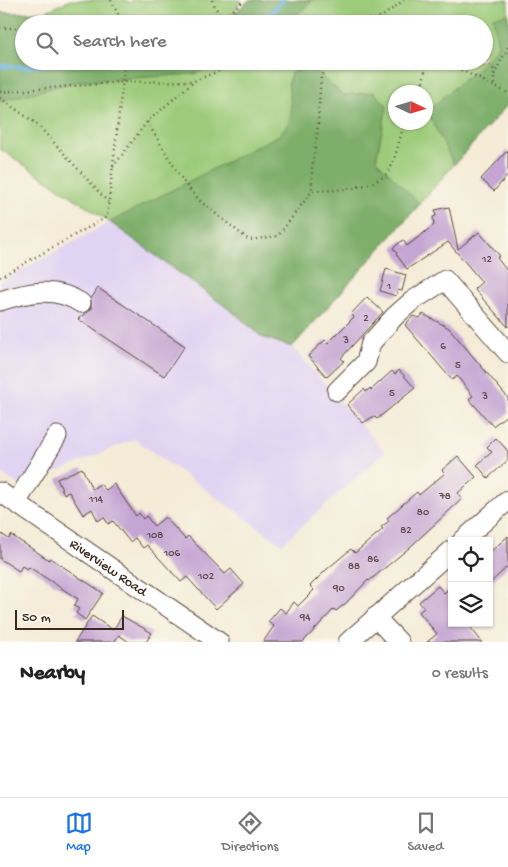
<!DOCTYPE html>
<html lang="en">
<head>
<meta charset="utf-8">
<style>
  :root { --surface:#fff; --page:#f2f2f2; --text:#222; --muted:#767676; --line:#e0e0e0; --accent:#1a73e8 }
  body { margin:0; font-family:"Gochi Hand",sans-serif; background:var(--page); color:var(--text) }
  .controls { position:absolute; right:15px; bottom:15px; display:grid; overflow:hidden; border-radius:0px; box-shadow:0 1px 4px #0004 }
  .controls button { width:45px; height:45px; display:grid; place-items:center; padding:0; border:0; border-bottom:1px solid var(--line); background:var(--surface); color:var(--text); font:25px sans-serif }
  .compass { position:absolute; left:388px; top:85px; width:45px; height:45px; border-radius:50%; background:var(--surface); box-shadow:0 1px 4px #0004; rotate:94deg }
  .scale { position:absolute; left:15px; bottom:12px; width:109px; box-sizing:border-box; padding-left:5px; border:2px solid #3b2a1e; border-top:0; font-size:14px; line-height:18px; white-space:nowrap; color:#3b2a1e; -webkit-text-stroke:4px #fbf7ec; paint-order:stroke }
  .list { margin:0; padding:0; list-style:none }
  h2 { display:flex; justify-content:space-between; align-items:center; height:65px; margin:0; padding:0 20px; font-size:21px }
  h2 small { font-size:16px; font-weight:400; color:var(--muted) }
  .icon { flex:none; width:28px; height:28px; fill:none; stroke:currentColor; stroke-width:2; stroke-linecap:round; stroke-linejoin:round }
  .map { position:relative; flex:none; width:508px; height:642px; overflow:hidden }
  .search { position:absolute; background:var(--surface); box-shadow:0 1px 4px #0004; left:15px; right:15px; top:15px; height:55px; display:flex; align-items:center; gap:12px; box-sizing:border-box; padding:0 18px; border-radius:28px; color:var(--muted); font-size:19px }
  .sheet { height:155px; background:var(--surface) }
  nav { display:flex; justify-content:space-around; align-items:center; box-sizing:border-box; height:70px; border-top:1px solid var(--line); background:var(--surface); font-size:14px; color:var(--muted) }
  nav a { display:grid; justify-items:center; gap:2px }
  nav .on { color:var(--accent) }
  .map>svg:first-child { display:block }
  .built { fill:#e1d4f3 }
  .green { fill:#9dcb7a; stroke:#6c7a4c; fill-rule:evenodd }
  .forest { fill:#7eaf6a; stroke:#5c6c44 }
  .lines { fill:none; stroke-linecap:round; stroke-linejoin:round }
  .stream { stroke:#6db0e2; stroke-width:4.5 }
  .building { fill:#c5a5d3 }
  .minor-casing { stroke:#57473a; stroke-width:21 }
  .path { stroke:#57473a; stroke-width:2.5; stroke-dasharray:1 4; stroke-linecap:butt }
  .minor { stroke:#fff; stroke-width:19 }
  .labels { text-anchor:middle; stroke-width:5; stroke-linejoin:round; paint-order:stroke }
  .number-label { font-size:11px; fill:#5e494b }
  .street-label { font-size:14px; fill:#3b2a1e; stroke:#fbf7ec }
</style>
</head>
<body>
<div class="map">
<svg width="508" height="642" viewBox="0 0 508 642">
  <rect width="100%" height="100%" fill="#fbf7ec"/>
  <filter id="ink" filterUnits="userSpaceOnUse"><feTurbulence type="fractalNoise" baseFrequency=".02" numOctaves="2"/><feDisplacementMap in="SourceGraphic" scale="10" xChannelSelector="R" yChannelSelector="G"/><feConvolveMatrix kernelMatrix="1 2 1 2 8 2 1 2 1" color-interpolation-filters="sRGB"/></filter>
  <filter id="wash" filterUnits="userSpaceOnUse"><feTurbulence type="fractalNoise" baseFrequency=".0096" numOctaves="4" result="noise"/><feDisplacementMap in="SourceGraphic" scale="20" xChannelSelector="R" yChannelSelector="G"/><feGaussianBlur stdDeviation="1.12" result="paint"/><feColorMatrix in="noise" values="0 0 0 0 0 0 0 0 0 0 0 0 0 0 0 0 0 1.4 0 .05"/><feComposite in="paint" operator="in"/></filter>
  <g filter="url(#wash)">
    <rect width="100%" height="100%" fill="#f4ecd7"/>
    <path class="built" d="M110,222L237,315L262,337L292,347L385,452L282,544L134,439L22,487L0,473V282Z"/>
    <path class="green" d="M70,0H127L128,3L134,0H241L233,15L249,0H508V104L292,347L262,337L237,315L110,222L0,149V13L45,12ZM231,16L224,24H484V61H24V24H220ZM396,92H426V122H396Z"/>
    <path class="forest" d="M249,0H313L287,24H224Z
      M45,12L54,20L93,19L110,24H24V61H229L194,74L74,82L0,101V13Z
      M508,14V104L454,165L427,111L487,60L498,45L493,17Z
      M302,69L315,71L343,95L374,92L387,106L376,160L420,204L292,347L262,337L237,315L110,222L279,135C282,131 287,126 289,121C296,106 284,88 291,73Z"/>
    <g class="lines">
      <path class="stream" d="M261,24L283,0
        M0,66L25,67L81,61"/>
    </g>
    <g id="blocks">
      <path class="building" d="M508,150V175L494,191L481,179Z
        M449,207L458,249L479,232L500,256L497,258L508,272V327L474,289L482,282L448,242L407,269L396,254L397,253L393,248L403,240L407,246L434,225L433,217L436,216L435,210Z
        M386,269L406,275L402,291L398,290L396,296L380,291Z
        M98,288L185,346L164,376L78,319L91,309V299Z
        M367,297L383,312L341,358L344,361L327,377L308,356L325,340L328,343L354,317L351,314Z
        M423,314L449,328L508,398V414L493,426L469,399L473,396L457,376L452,380L405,325L413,316L420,318Z
        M399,370L415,388L377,419L374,416L363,423L347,405L364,389L366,392L370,388L371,390L392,371L395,374Z
        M496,438L508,451V460L488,478L477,465L492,452L487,447Z
        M458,456L476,477L458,493L462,499L409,548L369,581L368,580L346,603L336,611L334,609L303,642H263L274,626L268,622L280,608L286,613L294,602L298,606L314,590L310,586L326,570L351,549L355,553L383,529L381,527L389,521L387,518L417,492L419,495L445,473L442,470Z
        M82,468L92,489L100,484L106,490L114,484L136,516L139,513L143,519L146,516L154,526L165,517L185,539L188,536L225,574L231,569L244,584L216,609L187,577L181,582L147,545L143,548L135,538L130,542L113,521L108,524L104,517L98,521L92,509L83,515L69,492L64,494L57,479Z
        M0,533L9,539L11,535L49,560L50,558L103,593L85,620L76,613L79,609L74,606L78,599L29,567L27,569L22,566L19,571L0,559Z
        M508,536V566L489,584V553Z
        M438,586L444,593L452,586V623H467L482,642H427L437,634L419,612L424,608L419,602Z
        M92,616L113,630L122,616L152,633L146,642H129L119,635L114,642H75Z"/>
    </g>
  </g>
  <g filter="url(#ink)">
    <use href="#blocks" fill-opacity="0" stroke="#57473a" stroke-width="1"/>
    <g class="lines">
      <defs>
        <g id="minor">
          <path d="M0,301C28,292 55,286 81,303"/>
          <path d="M337,391L366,362L371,343L395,316L412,301L445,280L508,353"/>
          <path id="s1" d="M0,492L219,642"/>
          <path d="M16,503L57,436"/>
          <path d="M462,541L508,500"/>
          <path d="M375,617L399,642"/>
          <path d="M348,642L452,550"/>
        </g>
      </defs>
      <use href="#minor" class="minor-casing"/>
      <path class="path" d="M111,0L123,24
        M212,0L222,21
        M377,19L382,24
        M56,24L81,22L98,24
        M219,24L244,0
        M360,24L383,16L404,0
        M0,28H24
        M485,56L494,70V86
        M331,61L321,76L317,135L312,167V191C333,190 381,190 391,167C397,153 400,137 405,122
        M443,61L508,93
        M494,75L508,47
        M0,92L122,82L194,81L244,61
        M421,92L427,61
        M0,98L38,125L108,202
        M147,122L185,184L201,202L249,240L278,236L312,191
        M113,167L147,122L193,82
        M0,277L107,217L125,61"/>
      <use href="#minor" class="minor"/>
    </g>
  </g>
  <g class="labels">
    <g class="number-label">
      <text x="487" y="262">12</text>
      <text x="389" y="289">1</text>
      <text x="366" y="321">2</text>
      <text x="346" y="343">3</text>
      <text x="443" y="349">6</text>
      <text x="458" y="368">5</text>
      <text x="392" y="396">5</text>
      <text x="485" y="399">3</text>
      <text x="445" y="499">78</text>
      <text x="96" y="502">114</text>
      <text x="423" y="515">80</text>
      <text x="406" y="533">82</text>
      <text x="155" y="538">108</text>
      <text x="172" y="556">106</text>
      <text x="373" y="562">86</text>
      <text x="354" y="569">88</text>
      <text x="206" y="579">102</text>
      <text x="339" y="591">90</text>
      <text x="305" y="620">94</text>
    </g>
    <g class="street-label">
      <text dy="5" stroke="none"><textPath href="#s1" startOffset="132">Riverview Road</textPath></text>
    </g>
  </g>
</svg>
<div class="controls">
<button><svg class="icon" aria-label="locate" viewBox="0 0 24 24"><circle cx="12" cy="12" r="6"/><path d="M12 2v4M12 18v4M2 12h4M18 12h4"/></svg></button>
<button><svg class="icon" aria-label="layers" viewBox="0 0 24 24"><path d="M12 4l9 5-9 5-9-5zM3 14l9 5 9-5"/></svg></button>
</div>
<svg class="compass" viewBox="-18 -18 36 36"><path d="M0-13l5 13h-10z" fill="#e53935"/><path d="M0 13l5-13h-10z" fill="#767676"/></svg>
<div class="scale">50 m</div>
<div class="search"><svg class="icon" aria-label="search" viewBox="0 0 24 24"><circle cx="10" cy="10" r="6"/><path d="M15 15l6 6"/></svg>Search here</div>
</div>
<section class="sheet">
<h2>Nearby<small>0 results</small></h2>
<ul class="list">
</ul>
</section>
<nav>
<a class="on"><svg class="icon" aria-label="map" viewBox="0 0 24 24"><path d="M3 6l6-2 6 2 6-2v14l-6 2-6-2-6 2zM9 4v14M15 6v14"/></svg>Map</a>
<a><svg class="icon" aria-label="directions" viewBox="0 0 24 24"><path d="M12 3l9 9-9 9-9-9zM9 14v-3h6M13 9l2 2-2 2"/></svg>Directions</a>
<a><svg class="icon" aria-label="saved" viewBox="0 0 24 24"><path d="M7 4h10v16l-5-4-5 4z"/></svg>Saved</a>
</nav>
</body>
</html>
